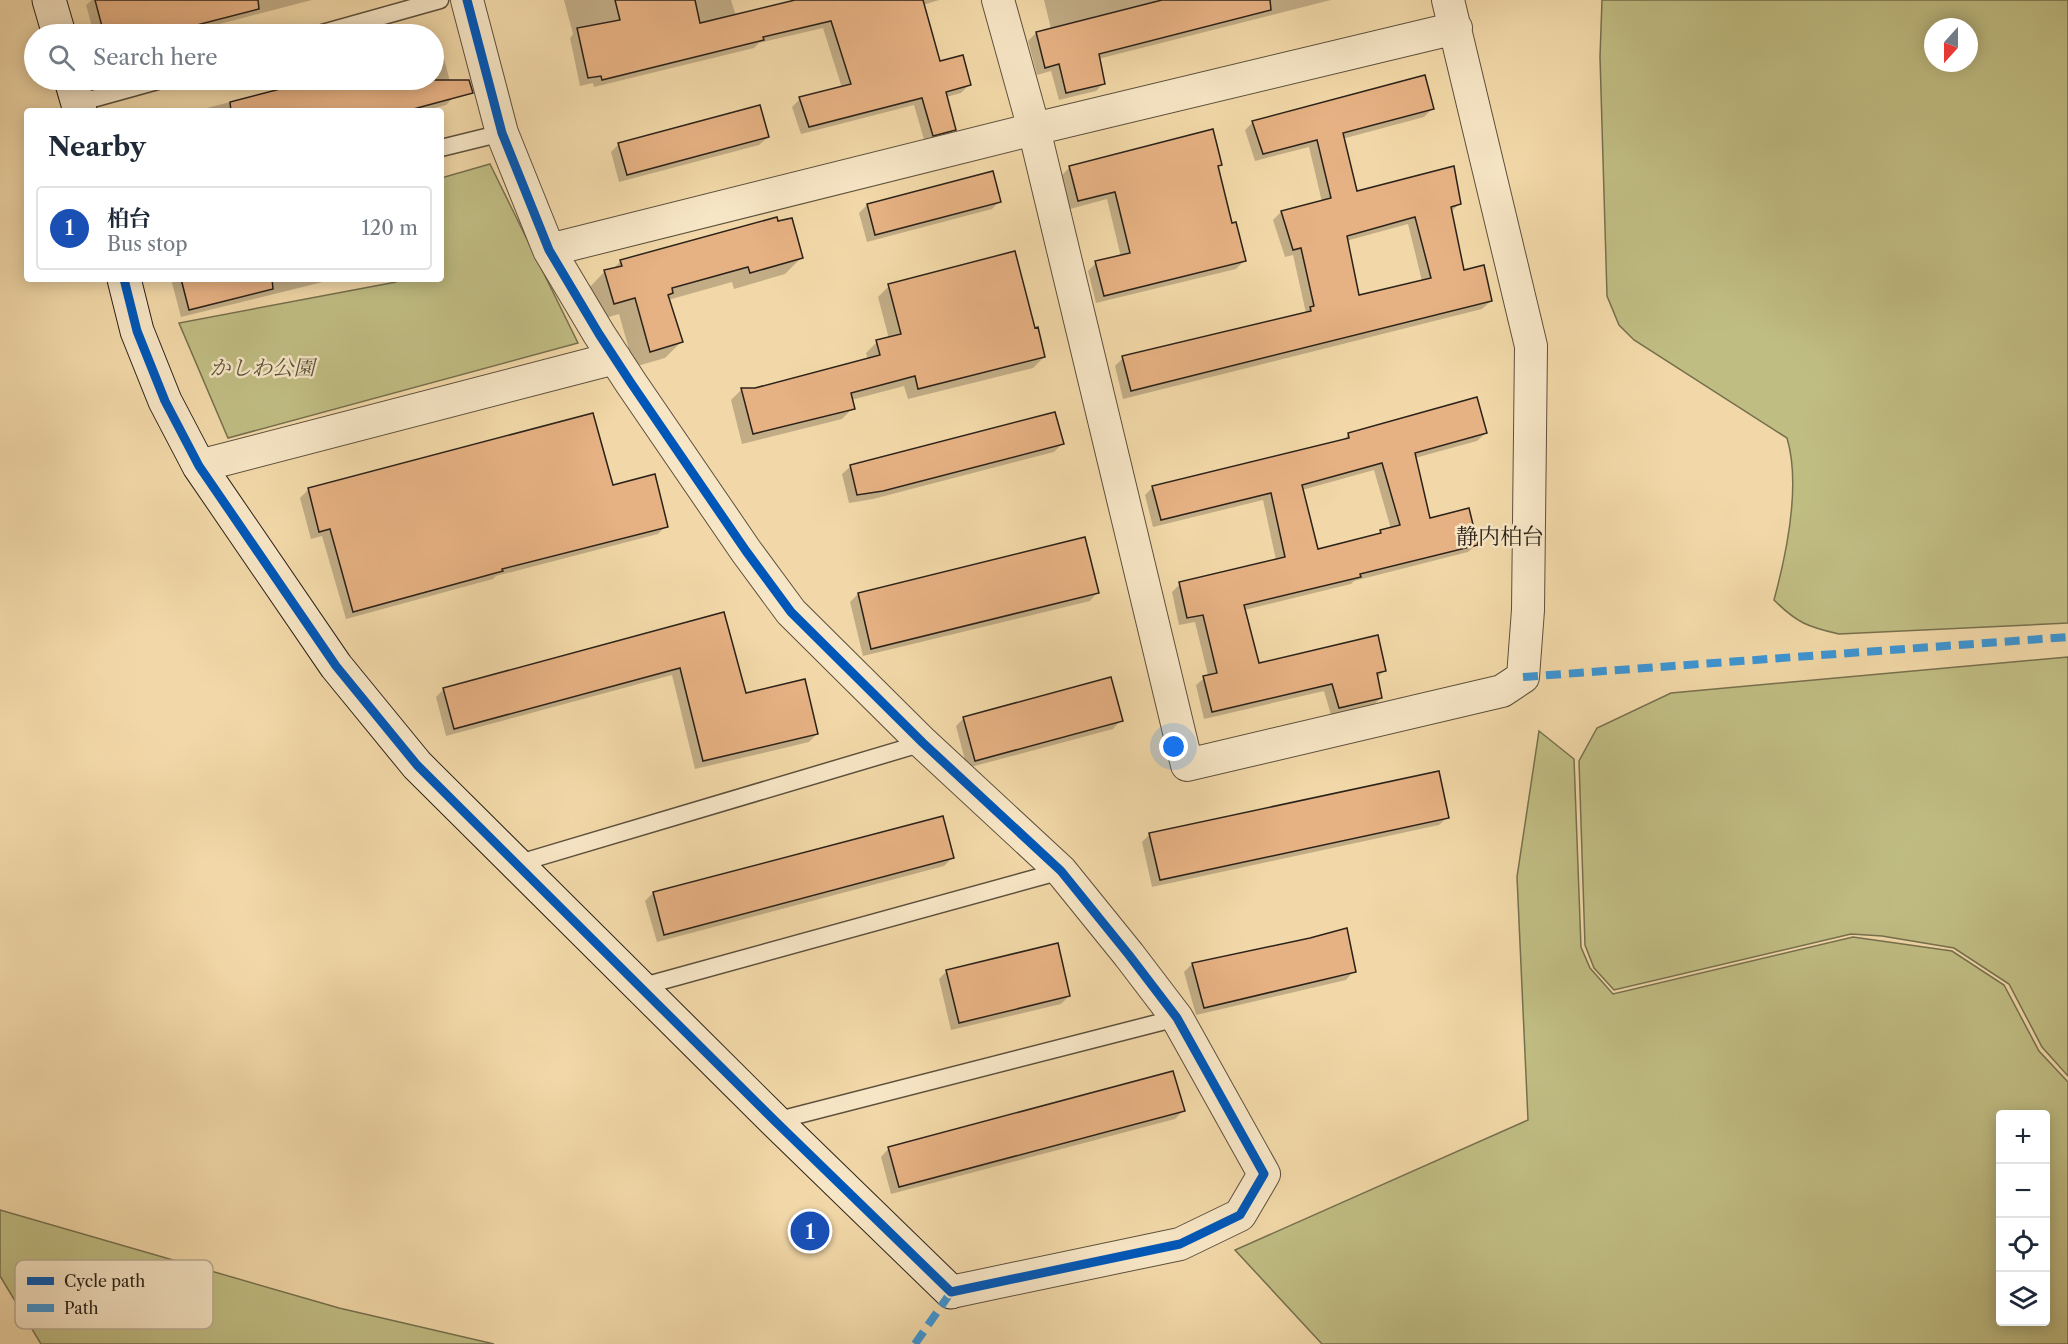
<!DOCTYPE html>
<html lang="en">
<head>
<meta charset="utf-8">
<style>
  :root { --surface:#fff; --page:#f6f6f7; --text:#1f2937; --muted:#747a83; --line:#e0e1e3; --accent:#ea580c }
  body { margin:0; font-family:"Libre Caslon Text","Noto Serif JP",serif; background:var(--page); color:var(--text) }
  .controls { position:absolute; right:18px; bottom:18px; display:grid; overflow:hidden; border-radius:6px; box-shadow:0 3px 15px #0003 }
  .controls button { width:54px; height:54px; display:grid; place-items:center; padding:0; border:0; border-bottom:2px solid var(--line); background:var(--surface); color:var(--text); font:30px sans-serif }
  .compass { position:absolute; left:1924px; top:18px; width:54px; height:54px; border-radius:50%; background:var(--surface); box-shadow:0 3px 15px #0003; rotate:201deg }
  .you { position:absolute; left:1174px; top:747px; width:21px; height:21px; margin:-15px; border:4px solid #fff; border-radius:50%; background:#1a73e8; box-shadow:0 0 0 9px #1a73e833 }
  .badge { display:grid; place-items:center; width:39px; height:39px; border-radius:50%; background:var(--accent); color:#fff; font-size:20px; font-weight:700 }
  .pin { position:absolute; translate:-50% -50%; border:3px solid #fff; box-shadow:0 2px 6px #0006 }
  .list { margin:0; padding:0; list-style:none }
  h2 { display:flex; justify-content:space-between; align-items:center; height:78px; margin:0; padding:0 24px; font-size:26px }
  h2 small { font-size:20px; font-weight:400; color:var(--muted) }
  .list li { display:grid; grid-template-columns:39px 1fr auto; gap:18px; align-items:center; box-sizing:border-box; height:84px; margin:0 12px 12px; padding:0 12px; border:2px solid var(--line); border-radius:6px }
  .list b { display:block; font-size:22px; white-space:nowrap }
  .list p { margin:0; font-size:20px; white-space:nowrap; color:var(--muted) }
  .list em { font-size:20px; font-style:normal; color:var(--muted) }
  .icon { flex:none; width:33px; height:33px; fill:none; stroke:currentColor; stroke-width:2; stroke-linecap:round; stroke-linejoin:round }
  .map { position:relative; flex:none; width:2068px; height:1344px; overflow:hidden }
  .search { position:absolute; background:var(--surface); box-shadow:0 3px 15px #0003; left:24px; top:24px; width:420px; height:66px; display:flex; align-items:center; gap:15px; box-sizing:border-box; padding:0 21px; border-radius:33px; color:var(--muted); font-size:22px }
  .panel { position:absolute; background:var(--surface); box-shadow:0 3px 15px #0003; left:24px; top:108px; width:420px; height:174px; border-radius:6px }
  .map>svg:first-child { display:block }
  .green { fill:#c0bd83; stroke:#76704e; stroke-width:1.5; fill-rule:evenodd }
  .shadow { fill:#0003; fill-rule:evenodd }
  .building { fill:#e6b183; stroke:#2b2219; stroke-width:1.5; fill-rule:evenodd }
  .lines { fill:none; stroke-linecap:round; stroke-linejoin:round }
  .lane-casing { stroke:#5d503d; stroke-width:19 }
  .street-casing { stroke:#5d503d; stroke-width:34 }
  .secondary-casing { stroke:#2b2219; stroke-width:35 }
  .lane { stroke:#f7e6c6; stroke-width:16 }
  .street { stroke:#f7e6c6; stroke-width:32 }
  .secondary { stroke:#f7e6c6; stroke-width:33 }
  .quiet { stroke:#3c95d4; stroke-width:8; stroke-dasharray:15 8; stroke-linecap:butt }
  .cycleway-casing { stroke:#f7e6c6; stroke-width:13 }
  .cycleway { stroke:#0057b8; stroke-width:9 }
  .labels { text-anchor:middle; stroke-width:5; stroke-linejoin:round; paint-order:stroke }
  .park-label { font-size:21px; font-style:italic; fill:#585039; stroke:#f7e6c6 }
  .neighbourhood-label { font-size:22px; fill:#2b2219; stroke:#f7e6c6 }
  .key { fill:#f7e6c6; stroke:#baab92; stroke-width:1.5 }
  .key-label { font-size:16px; fill:#2b2219 }
</style>
</head>
<body>
<div class="map">
<svg width="2068" height="1344" viewBox="0 0 2068 1344">
  <rect width="100%" height="100%" fill="#f2d8a8"/>
  <filter id="stains"><feTurbulence type="fractalNoise" baseFrequency=".00333" numOctaves="4"/><feColorMatrix values="0 0 0 0 .2 0 0 0 0 .09 0 0 0 0 .02 0 0 0 .5 -.17"/></filter>
  <radialGradient id="worn" r=".72"><stop offset=".6" stop-color="#630" stop-opacity="0"/><stop offset="1" stop-color="#630" stop-opacity=".3"/></radialGradient>
  <path class="green" d="M1602,0H2068V623L1839,634C1808,627 1797,623 1774,600C1787,552 1801,485 1787,438L1634,340L1619,325L1607,296L1600,57ZM1933,27H1969V63H1933Z
    M490,164L578,343L228,438L179,323L396,282L398,279H441V178Z
    M2068,657V1076L2042,1047L2009,984L1954,948L1882,936L1851,934L1614,990L1594,968L1585,945L1579,761L1597,728L1671,693Z
    M1539,731L1574,759L1581,947L1590,968L1613,994L1853,937L1952,951L2004,985L2039,1051L2068,1082V1344H1322L1235,1250L1528,1120L1517,877ZM2046,1114V1322H2000V1114Z
    M0,1210L339,1308L494,1344H41L0,1276Z"/>
  <path class="shadow" d="M92,0H312L181,34H94L86,5Z
    M564,0H731L736,16L794,0H939L923,5L939,63L969,85L961,93L946,97L954,129L946,138L925,143L914,105L801,134L792,107L800,99L842,88L823,28L759,43L754,48L594,87L593,83L580,86L570,38L573,34Z
    M1044,0H1331L1098,59L1104,83L1096,91L1059,100L1051,71L1037,75L1028,41L1036,33L1051,29Z
    M441,47L454,97L446,105L425,111H195L317,80H434V49Z
    M1432,109L1424,117L1342,139L1356,193L1459,204L1451,212L1463,271L1491,301L1482,309L1123,399L1115,366L1123,358L1306,313L1293,255L1285,257L1273,220L1281,212L1322,202L1309,147L1255,161L1245,130L1253,122ZM1408,224L1422,281L1358,297L1346,241Z
    M768,137L759,145L619,182L611,152L619,144Z
    M1220,164L1217,168L1231,225L1244,261L1236,269L1096,303L1088,271L1096,263L1121,257L1107,199L1070,209L1062,175L1070,167Z
    M1000,201L992,209L867,242L859,213L867,205Z
    M777,223L801,258L785,274L734,289L732,282L668,300L681,342L665,358L634,367L619,314L598,320L589,288L605,271L613,269L621,261Z
    M171,279H335L181,317Z
    M889,286L1034,330L1044,357L1033,368L908,399L904,386L851,400L853,408L842,419L742,444L731,400L742,389H755L868,360L866,353L877,342L889,339L878,297Z
    M592,415L612,487L666,526L658,534L496,576L493,579L346,619L322,536L311,539L300,498L308,490Z
    M1486,433L1477,441L1415,458L1429,520L1477,544L1468,552L1354,581L1351,584L1244,610L1258,664L1385,670L1376,679L1381,698L1372,706L1331,715L1324,691L1204,719L1196,685L1208,675L1195,622L1179,625L1172,592L1180,584L1276,560L1263,500L1153,527L1145,495L1153,487L1342,441L1349,434ZM1374,470L1391,529L1381,532L1377,536L1317,550L1302,490Z
    M1062,444L1054,452L873,499L849,503L842,474L851,466Z
    M1084,539L1098,592L1090,601L863,656L850,602L858,594Z
    M723,614L745,695L817,734L809,742L695,769L672,675L446,736L436,697L444,689Z
    M964,718L1121,720L1113,729L967,768L956,726Z
    M1448,817L1439,825L1152,887L1142,842L1150,834Z
    M952,858L944,866L657,942L645,901L653,893Z
    M1192,964L1354,971L1346,980L1196,1015L1184,972Z
    M947,971L1069,996L1061,1004L951,1030L939,979Z
    M1183,1111L1175,1119L891,1194L881,1157L889,1148Z"/>
  <path class="building" d="M95,0H258L259,9L162,34H104Z
    M615,0H695L700,23L795,0H923L940,61L963,55L971,85L946,92L956,130L933,136L922,98L809,127L799,97L851,84L831,21L763,37L764,40L602,80L601,76L588,78L577,28L620,20Z
    M1162,0H1270L1271,10L1099,54L1105,84L1066,93L1059,64L1045,68L1036,32Z
    M1425,75L1434,109L1343,133L1357,191L1454,166L1461,204L1451,207L1464,270L1484,265L1492,301L1131,391L1122,356L1311,311L1310,307L1314,306L1301,248L1293,250L1281,211L1331,198L1317,140L1263,154L1252,121ZM1415,217L1431,278L1359,295L1347,236Z
    M315,80H469L473,93L406,111H231L230,102Z
    M760,105L769,137L627,175L618,143Z
    M1213,129L1222,165L1218,166L1232,223L1236,222L1246,261L1104,296L1095,261L1130,253L1115,192L1078,201L1069,166Z
    M993,171L1001,202L875,235L867,204Z
    M777,217L778,221L792,218L803,258L750,273L748,267L672,288L673,293L668,295L683,342L650,352L635,298L614,304L604,270L622,266L620,260Z
    M1015,251L1035,328L1038,327L1045,357L918,389L915,376L851,393L855,409L753,434L741,388H755L880,355L876,340L901,334L888,284Z
    M181,279H272L273,289L189,310Z
    M1477,397L1487,433L1415,453L1430,518L1469,508L1478,545L1360,574L1361,577L1244,605L1259,663L1378,635L1386,671L1377,673L1382,698L1339,708L1332,684L1212,712L1203,676L1217,673L1203,615L1187,618L1179,582L1285,557L1271,493L1161,520L1152,486L1349,438L1348,433ZM1382,463L1400,525L1380,530L1381,533L1318,549L1302,485Z
    M1055,412L1064,444L883,491L857,495L850,465Z
    M593,413L613,485L655,474L668,527L502,569L503,571L353,612L330,529L319,532L308,488Z
    M1085,537L1099,593L871,649L858,593Z
    M724,612L746,693L805,679L818,734L703,761L680,668L454,729L443,688Z
    M1111,677L1123,721L975,761L963,717Z
    M1439,771L1449,818L1160,880L1149,833Z
    M943,816L954,858L664,935L653,892Z
    M1347,928L1356,972L1204,1008L1192,963L1310,938Z
    M1058,943L1070,996L959,1023L946,970Z
    M1173,1071L1185,1111L899,1187L888,1147Z"/>
  <g class="lines">
    <defs>
      <path id="lane" d="M319,34L440,0
        M78,103L161,80
        M441,148L502,133
        M516,864L923,743
        M640,987L1061,871
        M775,1121L1177,1018"/>
      <path id="street" d="M467,0L502,133L549,250L599,334L631,383L746,551L791,612L923,743L1061,871L1129,955L1177,1018L1264,1174L1240,1215L1180,1244L951,1292
        M998,0L1034,129L1187,765L1502,691L1523,677L1528,610L1531,346L1448,0
        M549,250L1034,129L1456,28
        M199,466L615,358"/>
      <path id="secondary" d="M49,0L59,34
        M71,80L80,111
        M124,279L137,331L165,401L199,466L336,666L417,765L775,1121L951,1292"/>
    </defs>
    <use href="#lane" class="lane-casing"/>
    <use href="#street" class="street-casing"/>
    <use href="#secondary" class="secondary-casing"/>
    <use href="#lane" class="lane"/>
    <use href="#street" class="street"/>
    <use href="#secondary" class="secondary"/>
    <path class="quiet" d="M1523,677L2068,637
      M915,1344L951,1292"/>
    <defs>
      <path id="cycleway" d="M124,279L137,331L165,401L199,466L336,666L417,765L775,1121L951,1292L1180,1244L1240,1215L1264,1174L1177,1018L1129,955L1061,871L923,743L791,612L746,551L631,383L599,334L549,250L502,133L467,0"/>
    </defs>
    <use href="#cycleway" class="cycleway-casing"/>
    <use href="#cycleway" class="cycleway"/>
  </g>
  <g class="labels">
    <g class="park-label">
      <text x="262" y="375">かしわ公園</text>
    </g>
    <g class="neighbourhood-label">
      <text x="1500" y="544">静内柏台</text>
    </g>
  </g>
  <rect x="15" y="1260" width="198" height="69" rx="9" class="key"/>
  <rect x="27" y="1277" width="27" height="8" fill="#0057b8"/>
  <rect x="27" y="1304" width="27" height="8" fill="#3c95d4"/>
  <g class="key-label">
    <text x="64" y="1287">Cycle path</text>
    <text x="64" y="1314">Path</text>
  </g>
  <rect width="100%" height="100%" filter="url(#stains)"/>
  <rect width="100%" height="100%" fill="url(#worn)"/>
</svg>
<div class="controls">
<button>+</button>
<button>−</button>
<button><svg class="icon" aria-label="locate" viewBox="0 0 24 24"><circle cx="12" cy="12" r="6"/><path d="M12 2v4M12 18v4M2 12h4M18 12h4"/></svg></button>
<button><svg class="icon" aria-label="layers" viewBox="0 0 24 24"><path d="M12 4l9 5-9 5-9-5zM3 14l9 5 9-5"/></svg></button>
</div>
<svg class="compass" viewBox="-18 -18 36 36"><path d="M0-13l5 13h-10z" fill="#e53935"/><path d="M0 13l5-13h-10z" fill="#747a83"/></svg>
<div class="you"></div>
<div class="pin badge" style="left:810px;top:1231px;background:#1a4fb4">1</div>
<div class="search"><svg class="icon" aria-label="search" viewBox="0 0 24 24"><circle cx="10" cy="10" r="6"/><path d="M15 15l6 6"/></svg>Search here</div>
<section class="panel">
<h2>Nearby<small></small></h2>
<ul class="list">
<li><span class="badge" style="background:#1a4fb4">1</span><div><b>柏台</b><p>Bus stop</p></div><em>120 m</em></li>
</ul>
</section>
</div>
</body>
</html>
